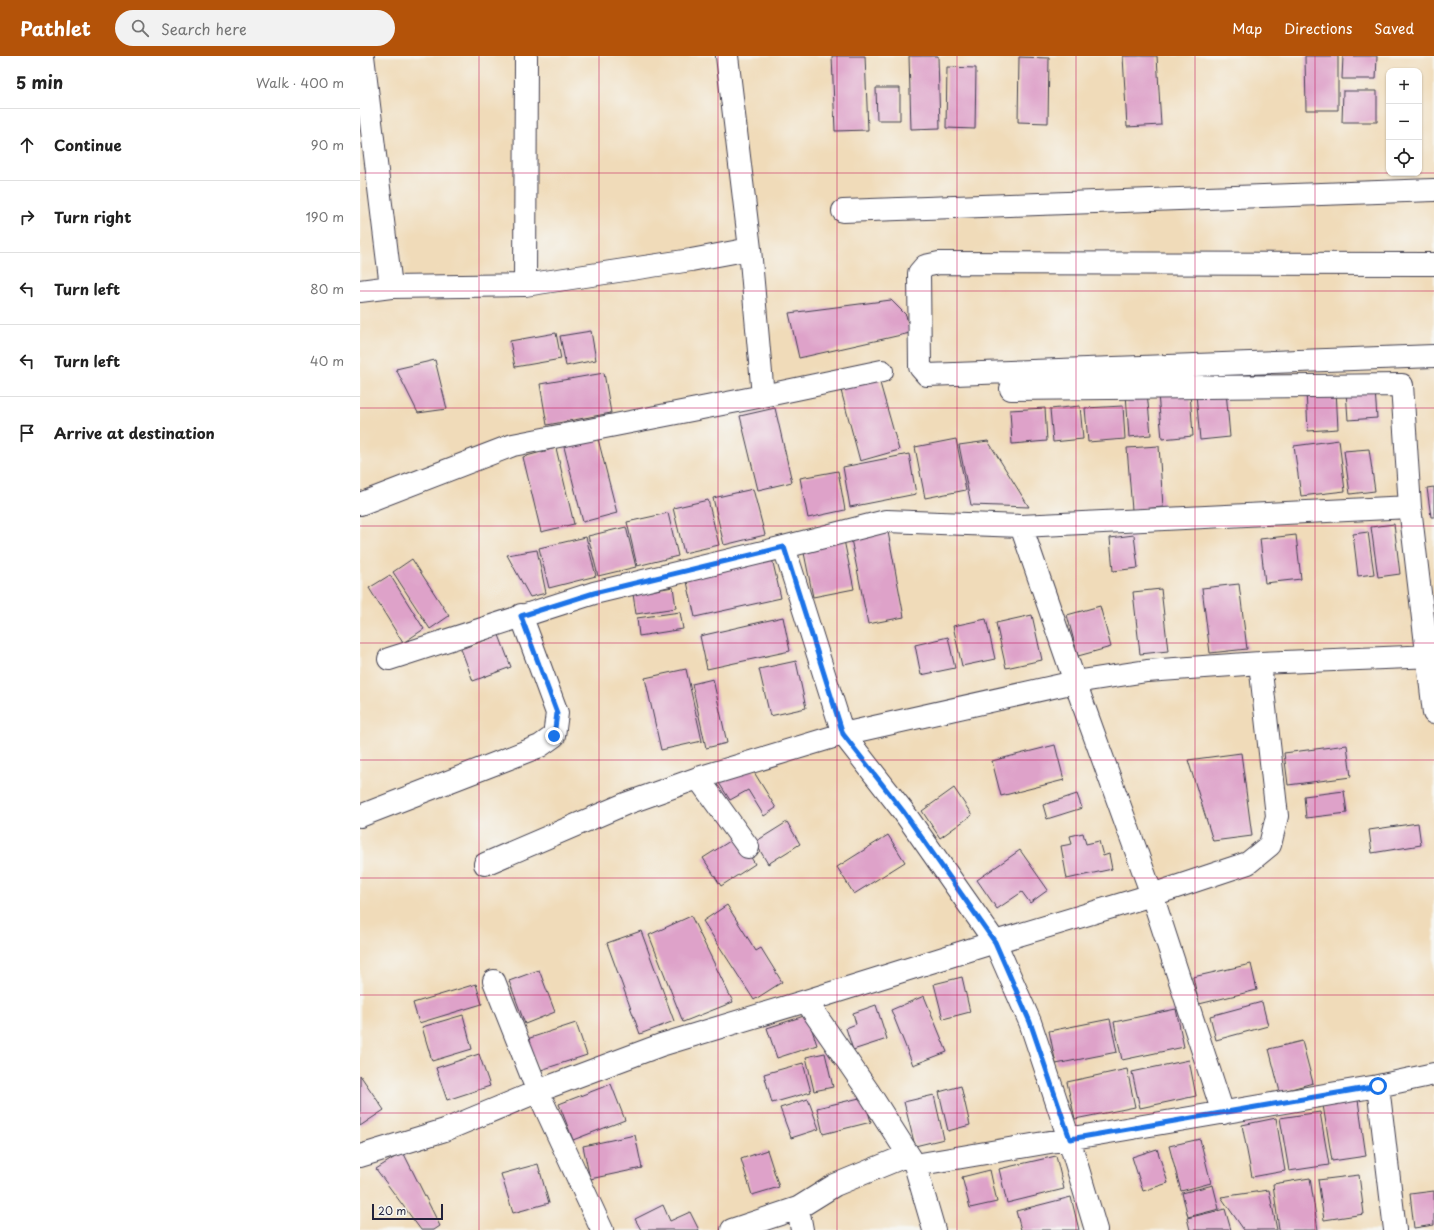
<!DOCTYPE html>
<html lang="en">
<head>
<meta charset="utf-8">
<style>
  :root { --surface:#fff; --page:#f2f2f2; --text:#222; --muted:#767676; --line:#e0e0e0; --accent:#b45309 }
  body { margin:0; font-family:"Playpen Sans",sans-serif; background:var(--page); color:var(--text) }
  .controls { position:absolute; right:12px; top:12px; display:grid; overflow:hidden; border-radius:8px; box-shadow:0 1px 3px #0004 }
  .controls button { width:36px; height:36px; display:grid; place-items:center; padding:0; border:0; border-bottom:1px solid var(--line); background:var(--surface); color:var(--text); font:20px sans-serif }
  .scale { position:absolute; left:12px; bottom:10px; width:71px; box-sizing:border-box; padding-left:4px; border:2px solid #22223b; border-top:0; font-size:11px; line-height:14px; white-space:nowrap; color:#22223b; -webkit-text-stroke:3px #f6f6f2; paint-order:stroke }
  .stop { position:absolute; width:12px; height:12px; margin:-9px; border:3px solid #1a73e8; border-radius:50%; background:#fff }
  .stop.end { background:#1a73e8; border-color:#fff; box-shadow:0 1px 4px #0008 }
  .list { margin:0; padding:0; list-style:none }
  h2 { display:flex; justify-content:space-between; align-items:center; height:52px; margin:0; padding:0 16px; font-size:17px }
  h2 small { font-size:13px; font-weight:400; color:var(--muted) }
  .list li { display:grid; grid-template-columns:26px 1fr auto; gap:12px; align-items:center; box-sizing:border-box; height:72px; padding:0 16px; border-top:1px solid var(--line) }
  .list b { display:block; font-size:15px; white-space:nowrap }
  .list em { font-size:13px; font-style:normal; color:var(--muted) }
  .icon { flex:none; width:22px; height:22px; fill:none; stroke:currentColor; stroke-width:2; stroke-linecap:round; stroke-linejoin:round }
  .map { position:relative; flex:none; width:1074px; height:1174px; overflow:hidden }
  header { display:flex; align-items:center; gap:24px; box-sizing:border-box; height:56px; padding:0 20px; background:var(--accent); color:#fff }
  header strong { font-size:19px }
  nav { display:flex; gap:22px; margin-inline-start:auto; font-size:14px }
  .search { width:280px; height:36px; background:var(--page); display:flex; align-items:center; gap:10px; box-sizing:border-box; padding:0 14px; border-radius:22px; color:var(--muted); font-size:15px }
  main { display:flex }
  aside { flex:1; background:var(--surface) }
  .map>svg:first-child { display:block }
  .building { fill:#dea2c9 }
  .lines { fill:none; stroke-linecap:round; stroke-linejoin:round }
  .minor-casing { stroke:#413e4e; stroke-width:24 }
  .minor { stroke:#fff; stroke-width:22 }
  .route { stroke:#1a73e8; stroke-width:5 }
  .grid { fill:none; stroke:#c2185b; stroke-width:1; stroke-opacity:0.55 }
</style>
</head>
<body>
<header>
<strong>Pathlet</strong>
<div class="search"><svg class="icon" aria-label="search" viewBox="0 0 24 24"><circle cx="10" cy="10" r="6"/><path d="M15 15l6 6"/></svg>Search here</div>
<nav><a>Map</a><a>Directions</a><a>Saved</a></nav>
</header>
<main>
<aside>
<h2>5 min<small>Walk · 400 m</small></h2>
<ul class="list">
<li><svg class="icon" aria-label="ahead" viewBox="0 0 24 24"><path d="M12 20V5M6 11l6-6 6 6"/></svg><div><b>Continue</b></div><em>90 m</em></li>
<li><svg class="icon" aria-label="right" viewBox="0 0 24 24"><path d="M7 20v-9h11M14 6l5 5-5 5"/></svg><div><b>Turn right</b></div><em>190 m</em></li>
<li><svg class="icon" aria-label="left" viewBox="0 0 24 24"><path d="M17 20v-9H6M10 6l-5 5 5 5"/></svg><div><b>Turn left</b></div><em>80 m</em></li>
<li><svg class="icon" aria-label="left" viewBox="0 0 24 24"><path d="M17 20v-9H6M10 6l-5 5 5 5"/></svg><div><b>Turn left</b></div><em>40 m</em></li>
<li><svg class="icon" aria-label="arrive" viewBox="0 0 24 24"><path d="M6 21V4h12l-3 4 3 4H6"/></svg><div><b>Arrive at destination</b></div></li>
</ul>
</aside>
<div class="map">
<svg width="1074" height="1174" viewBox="0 0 1074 1174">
  <rect width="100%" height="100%" fill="#f6f6f2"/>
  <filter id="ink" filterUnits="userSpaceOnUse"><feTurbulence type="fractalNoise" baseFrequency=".025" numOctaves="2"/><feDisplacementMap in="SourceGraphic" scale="8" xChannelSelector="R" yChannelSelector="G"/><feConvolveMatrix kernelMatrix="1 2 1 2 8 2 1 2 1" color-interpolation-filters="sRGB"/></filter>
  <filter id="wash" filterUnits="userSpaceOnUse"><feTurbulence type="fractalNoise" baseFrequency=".012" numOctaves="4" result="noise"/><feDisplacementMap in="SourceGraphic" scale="16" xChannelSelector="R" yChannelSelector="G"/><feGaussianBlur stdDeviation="0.9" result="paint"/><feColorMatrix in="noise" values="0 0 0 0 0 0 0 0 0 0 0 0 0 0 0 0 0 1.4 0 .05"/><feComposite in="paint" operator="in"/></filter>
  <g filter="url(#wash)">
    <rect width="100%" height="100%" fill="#f0dbb9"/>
    <g id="blocks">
      <path class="building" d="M472,0H505L508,74L475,75Z
        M549,0H578L580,72L551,73Z
        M763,0H797L801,69L767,71Z
        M945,0H978V54H946Z
        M983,0H1017L1016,23H982Z
        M659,1L689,2L688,67L658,66Z
        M587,11L616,12L615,73L586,72Z
        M516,32H540V64H517Z
        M983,35H1017V66H982Z
        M531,244L546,259L550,277L439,302L429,257Z
        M231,275L236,304L206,310L200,280Z
        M196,277L201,303L155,311L150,285Z
        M75,304L87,353L58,357L36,313Z
        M244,317L251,357L187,369L180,328Z
        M518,320L539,394L500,405L480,331Z
        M976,333L978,373L948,375L946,334Z
        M1015,334L1017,362L988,364L986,335Z
        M866,335L870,381L840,384L836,338Z
        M787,336L791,379L769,381L766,338Z
        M830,336L833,380L802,383L798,338Z
        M720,350L723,383L693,386L690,353Z
        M763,350L765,383L728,386L725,352Z
        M415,352L432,426L398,434L380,360Z
        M685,352L687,385L652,388L650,354Z
        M237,379L257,457L223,466L203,387Z
        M596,383L606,434L565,442L555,391Z
        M979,384L985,435L941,440L934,390Z
        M628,385L669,451L611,449L599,389Z
        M799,390L803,451L772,454L767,392Z
        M196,392L214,468L181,476L163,401Z
        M1009,393L1015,435L990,438L984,395Z
        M549,398L556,438L490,451L483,411Z
        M478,415L485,454L448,462L440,422Z
        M1074,431V461H1071L1067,432Z
        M393,433L405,479L364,489L353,442Z
        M348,444L359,489L324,497L313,452Z
        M308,457L318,500L277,510L267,466Z
        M1034,468L1040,518L1018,521L1011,471Z
        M266,471L276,511L238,520L228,480Z
        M528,476L544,561L508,568L491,483Z
        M1008,476L1014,518L998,520L993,478Z
        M774,479L778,512L753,515L750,482Z
        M936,479L941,523L905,527L900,483Z
        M226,481L236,520L189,532L179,492Z
        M484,484L494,533L453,541L443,492Z
        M177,494L186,537L170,541L147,499Z
        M411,498L421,542L335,561L325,517Z
        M52,503L89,560L70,573L33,516Z
        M30,519L64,573L43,587L9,532Z
        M879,528L887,593L850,597L842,532Z
        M313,531L316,552L276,558L273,538Z
        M801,533L808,595L780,598L773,536Z
        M740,550L751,591L718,600L707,559Z
        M320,556L323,573L279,580L277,562Z
        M672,559L682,604L646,612L636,567Z
        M423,561L430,595L347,613L340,580Z
        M626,563L635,603L602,610L593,570Z
        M139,579L151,611L113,625L101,593Z
        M588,581L595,612L561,619L555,589Z
        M436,605L446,652L410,660L399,613Z
        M326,613L342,685L301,694L285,622Z
        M353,623L367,687L346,692L332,628Z
        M695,689L704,724L641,740L632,705Z
        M987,689L991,721L928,729L924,697Z
        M881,697L892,780L853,785L828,704Z
        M389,708L416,752L404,760L388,734L370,744L359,727Z
        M594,732L612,759L580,782L562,755Z
        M984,735L987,757L946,762L944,740Z
        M717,738L722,752L687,763L683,749Z
        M427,766L440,788L408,808L395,786Z
        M1058,767L1061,789L1012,797L1009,774Z
        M723,777L726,788L739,785L743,800L749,798L752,813L707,823L701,790L712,788L710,780Z
        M528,779L545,806L494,838L477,811Z
        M378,780L395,808L361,830L343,802Z
        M660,794L688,834L670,847L662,836L637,853L617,824Z
        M367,849L396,895L401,892L422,926L394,944L343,865Z
        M331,860L373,946L323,966L289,879Z
        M281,875L314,965L280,978L247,887Z
        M891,908L897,934L839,948L833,921Z
        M179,914L195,956L165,968L149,925Z
        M602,921L610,956L583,963L574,928Z
        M116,928L122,948L59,967L53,947Z
        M564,940L587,996L553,1009L531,954Z
        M902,946L908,970L856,984L850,960Z
        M516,949L527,983L493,994L486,972L496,968L493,957Z
        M816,953L824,991L762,1004L754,966Z
        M103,959L112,993L72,1005L62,971Z
        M447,959L457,989L417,1002L407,972Z
        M750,963L757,996L696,1008L689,975Z
        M216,967L227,999L178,1015L167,983Z
        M942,985L953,1027L920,1036L909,993Z
        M465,997L473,1031L454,1035L446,1001Z
        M119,998L130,1030L87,1044L76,1012Z
        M829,1004L836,1040L780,1052L772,1016Z
        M443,1007L451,1036L412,1047L404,1018Z
        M767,1013L775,1051L715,1063L707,1026Z
        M0,1019L24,1054L0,1070Z
        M251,1028L265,1064L213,1084L199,1048Z
        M601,1030L610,1069L588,1075L579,1036Z
        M574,1039L584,1083L555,1090L544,1046Z
        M504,1041L511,1066L463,1078L457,1052Z
        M448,1043L459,1073L431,1082L420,1052Z
        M998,1044L1006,1100L972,1105L963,1049Z
        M960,1056L969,1109L929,1115L920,1062Z
        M916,1062L925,1115L892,1121L882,1069Z
        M275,1079L282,1112L230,1123L223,1090Z
        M840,1083L851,1127L821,1135L809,1090Z
        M797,1093L808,1127L783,1135L772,1101Z
        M407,1094L419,1131L392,1139L381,1103Z
        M43,1096L80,1170L74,1174H61L16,1113Z
        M696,1100L704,1133L647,1147L639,1113Z
        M178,1108L189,1147L153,1157L141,1118Z
        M630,1114L637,1146L610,1152L602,1121Z
        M999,1119L1004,1158L964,1164L958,1124Z
        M950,1122L958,1174H919L913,1128Z
        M853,1129L859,1153L828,1161L822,1137Z
        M909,1134L917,1174H884L861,1141Z
        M1074,1135V1169L1054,1172L1050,1138Z
        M711,1141L719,1174H661L656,1155Z
        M303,1149L310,1165L330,1156L339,1174H281L275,1163Z
        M865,1153L871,1174H830L827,1162Z"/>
    </g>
  </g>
  <g filter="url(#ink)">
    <use href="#blocks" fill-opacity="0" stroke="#413e4e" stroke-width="1"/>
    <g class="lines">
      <defs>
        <path id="minor" d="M3,0L31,231
          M483,155L1074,134
          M1074,208L579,207L565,210L559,217L560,311L567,319L1074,300
          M165,229L166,0
          M0,235L31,231L165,229L331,204L390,193L367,0
          M651,333L1042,329L1050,451L1074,657
          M403,340L522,315
          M0,448L153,389L403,340L390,193
          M661,470L1050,451
          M424,491L526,465L661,470L715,626L792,839L863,1057
          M29,603L234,537L424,491L483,678L543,755L635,886L670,966L709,1083L736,1174
          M338,722L388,791
          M0,760L147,703L180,690L194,680L197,657L161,559
          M125,808L265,748L338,722L483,678L715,626L787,615L900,607
          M134,925L178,1036L242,1174
          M446,945L508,1035L555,1109L1018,1030L1074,1018
          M1018,1030L1035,1174
          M0,1100L85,1074L191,1030L301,989L446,945L635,886L792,839L888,807L910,789L917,760L900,607L1074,600
          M555,1109L574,1174
          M438,1152L442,1174
          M372,1174L438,1152L475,1129L548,1099"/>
      </defs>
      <use href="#minor" class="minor-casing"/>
      <use href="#minor" class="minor"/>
    </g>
  </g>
  <g class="lines" filter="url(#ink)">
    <path class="route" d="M194,680L197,657L161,560L234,537L424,491L483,678L543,755L635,886L670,966L710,1083L1018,1030"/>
  </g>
  <path class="grid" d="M119,0V1174M239,0V1174M358,0V1174M477,0V1174M597,0V1174M716,0V1174M835,0V1174M955,0V1174M0,117H1074M0,235H1074M0,352H1074M0,470H1074M0,587H1074M0,704H1074M0,822H1074M0,939H1074M0,1057H1074"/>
</svg>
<div class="controls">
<button>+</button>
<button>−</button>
<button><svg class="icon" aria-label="locate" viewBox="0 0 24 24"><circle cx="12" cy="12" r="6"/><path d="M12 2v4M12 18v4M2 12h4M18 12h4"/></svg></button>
</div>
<div class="scale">20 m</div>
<div class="stop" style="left:1018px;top:1030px"></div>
<div class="stop end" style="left:194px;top:680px"></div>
</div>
</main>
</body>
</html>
